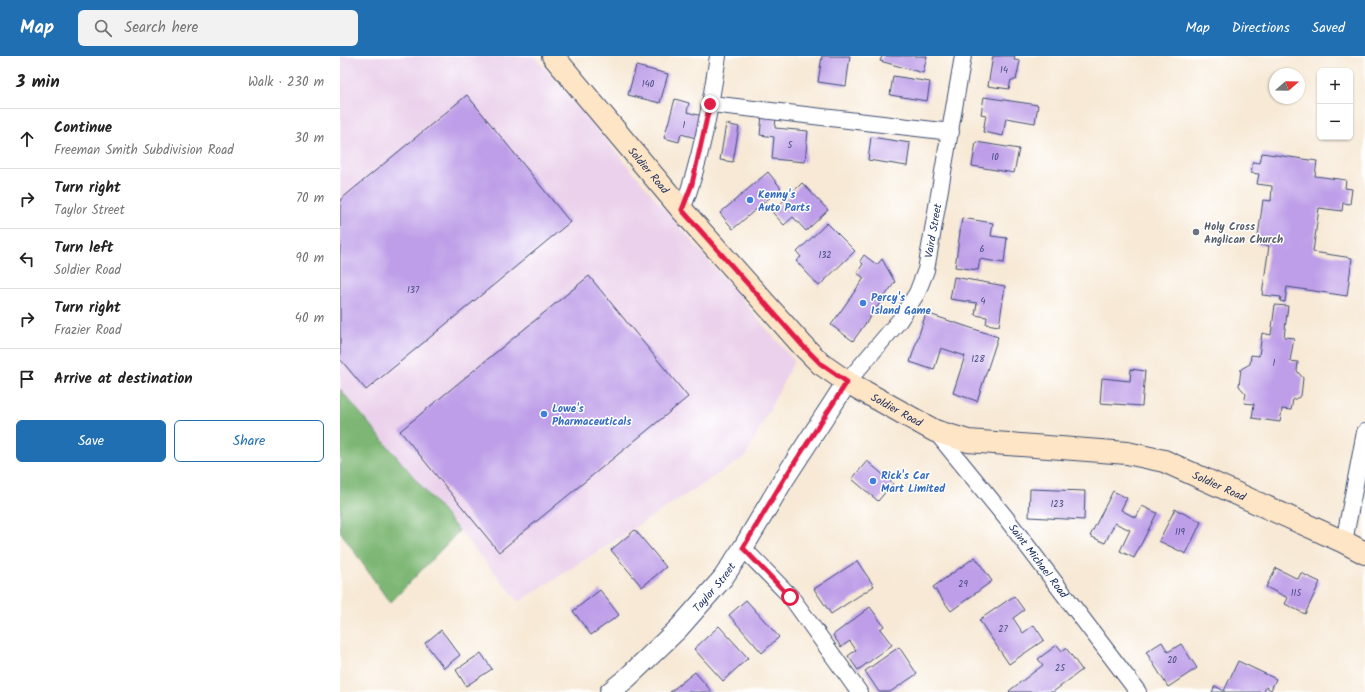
<!DOCTYPE html>
<html lang="en">
<head>
<meta charset="utf-8">
<style>
  :root { --surface:#fff; --page:#f2f2f2; --text:#222; --muted:#767676; --line:#e0e0e0; --accent:#1f6fb2 }
  body { margin:0; font-family:Kalam,sans-serif; background:var(--page); color:var(--text) }
  .controls { position:absolute; right:12px; top:12px; display:grid; overflow:hidden; border-radius:6px; box-shadow:0 1px 3px #0004 }
  .controls button { width:36px; height:36px; display:grid; place-items:center; padding:0; border:0; border-bottom:1px solid var(--line); background:var(--surface); color:var(--text); font:20px sans-serif }
  .compass { position:absolute; left:929px; top:12px; width:36px; height:36px; border-radius:50%; background:var(--surface); box-shadow:0 1px 3px #0004; rotate:70deg }
  .stop { position:absolute; width:12px; height:12px; margin:-9px; border:3px solid #e11d48; border-radius:50%; background:#fff }
  .stop.end { background:#e11d48; border-color:#fff; box-shadow:0 1px 4px #0008 }
  .list { margin:0; padding:0; list-style:none }
  h2 { display:flex; justify-content:space-between; align-items:center; height:52px; margin:0; padding:0 16px; font-size:17px }
  h2 small { font-size:13px; font-weight:400; color:var(--muted) }
  .list li { display:grid; grid-template-columns:26px 1fr auto; gap:12px; align-items:center; box-sizing:border-box; height:60px; padding:0 16px; border-top:1px solid var(--line) }
  .list b { display:block; font-size:15px; white-space:nowrap }
  .list p { margin:0; font-size:13px; white-space:nowrap; color:var(--muted) }
  .list em { font-size:13px; font-style:normal; color:var(--muted) }
  .actions { display:flex; gap:8px; padding:12px 16px }
  .actions a { flex:1; padding:9px 0; border:1px solid var(--accent); border-radius:6px; text-align:center; font-size:14px; color:var(--accent) }
  .actions .main { background:var(--accent); color:#fff }
  .icon { flex:none; width:22px; height:22px; fill:none; stroke:currentColor; stroke-width:2; stroke-linecap:round; stroke-linejoin:round }
  .map { position:relative; flex:none; width:1025px; height:636px; overflow:hidden }
  header { display:flex; align-items:center; gap:24px; box-sizing:border-box; height:56px; padding:0 20px; background:var(--accent); color:#fff }
  header strong { font-size:19px }
  nav { display:flex; gap:22px; margin-inline-start:auto; font-size:14px }
  .search { width:280px; height:36px; background:var(--page); display:flex; align-items:center; gap:10px; box-sizing:border-box; padding:0 14px; border-radius:6px; color:var(--muted); font-size:15px }
  main { display:flex }
  aside { flex:1; background:var(--surface) }
  .map>svg:first-child { display:block }
  .built { fill:#ebd1eb }
  .forest { fill:#7eb775; stroke:#4c736a }
  .building { fill:#be9ee8 }
  .lines { fill:none; stroke-linecap:round; stroke-linejoin:round }
  .minor-casing { stroke:#3c4b70; stroke-width:18 }
  .tertiary-casing { stroke:#3c4b70; stroke-width:22 }
  .secondary-casing { stroke:#3c4b70; stroke-width:24 }
  .minor { stroke:#fff; stroke-width:16 }
  .tertiary { stroke:#fff; stroke-width:20 }
  .secondary { stroke:#fde5c5; stroke-width:22 }
  .route { stroke:#e11d48; stroke-width:5 }
  .shop-dot { fill:#3f7fe0; stroke:#fff; stroke-width:1.5 }
  .worship-dot { fill:#6b7280; stroke:#fff; stroke-width:1.5 }
  .labels { text-anchor:middle; stroke-width:3; stroke-linejoin:round; paint-order:stroke }
  .number-label { font-size:9px; fill:#444b80 }
  .street-label { font-size:11px; fill:#1b2f5e; stroke:#fff }
  .shop-label { font-size:11px; font-weight:bold; fill:#366cbe; stroke:#fff; text-anchor:start }
  .worship-label { font-size:11px; font-weight:bold; fill:#5b616d; stroke:#fff; text-anchor:start }
</style>
</head>
<body>
<header>
<strong>Map</strong>
<div class="search"><svg class="icon" aria-label="search" viewBox="0 0 24 24"><circle cx="10" cy="10" r="6"/><path d="M15 15l6 6"/></svg>Search here</div>
<nav><a>Map</a><a>Directions</a><a>Saved</a></nav>
</header>
<main>
<aside>
<h2>3 min<small>Walk · 230 m</small></h2>
<ul class="list">
<li><svg class="icon" aria-label="ahead" viewBox="0 0 24 24"><path d="M12 20V5M6 11l6-6 6 6"/></svg><div><b>Continue</b><p>Freeman Smith Subdivision Road</p></div><em>30 m</em></li>
<li><svg class="icon" aria-label="right" viewBox="0 0 24 24"><path d="M7 20v-9h11M14 6l5 5-5 5"/></svg><div><b>Turn right</b><p>Taylor Street</p></div><em>70 m</em></li>
<li><svg class="icon" aria-label="left" viewBox="0 0 24 24"><path d="M17 20v-9H6M10 6l-5 5 5 5"/></svg><div><b>Turn left</b><p>Soldier Road</p></div><em>90 m</em></li>
<li><svg class="icon" aria-label="right" viewBox="0 0 24 24"><path d="M7 20v-9h11M14 6l5 5-5 5"/></svg><div><b>Turn right</b><p>Frazier Road</p></div><em>40 m</em></li>
<li><svg class="icon" aria-label="arrive" viewBox="0 0 24 24"><path d="M6 21V4h12l-3 4 3 4H6"/></svg><div><b>Arrive at destination</b></div></li>
</ul>
<div class="actions"><a class="main">Save</a><a>Share</a></div>
</aside>
<div class="map">
<svg width="1025" height="636" viewBox="0 0 1025 636">
  <rect width="100%" height="100%" fill="#fff"/>
  <filter id="ink" filterUnits="userSpaceOnUse"><feTurbulence type="fractalNoise" baseFrequency=".025" numOctaves="2"/><feDisplacementMap in="SourceGraphic" scale="8" xChannelSelector="R" yChannelSelector="G"/><feConvolveMatrix kernelMatrix="1 2 1 2 8 2 1 2 1" color-interpolation-filters="sRGB"/></filter>
  <filter id="wash" filterUnits="userSpaceOnUse"><feTurbulence type="fractalNoise" baseFrequency=".012" numOctaves="4" result="noise"/><feDisplacementMap in="SourceGraphic" scale="16" xChannelSelector="R" yChannelSelector="G"/><feGaussianBlur stdDeviation="0.9" result="paint"/><feColorMatrix in="noise" values="0 0 0 0 0 0 0 0 0 0 0 0 0 0 0 0 0 1.4 0 .05"/><feComposite in="paint" operator="in"/></filter>
  <g filter="url(#wash)">
    <rect width="100%" height="100%" fill="#f7e9d5"/>
    <path class="built" d="M0,0H194L454,305L406,400L179,546L0,332Z"/>
    <path class="forest" d="M0,333L119,475L50,547L0,475Z"/>
    <g id="blocks">
      <path class="building" d="M482,0H510L506,30L478,26Z
        M542,0H587L583,17L540,5Z
        M653,0H675L674,4L680,5L676,24H671L669,33L648,30Z
        M296,10L328,18L320,47L288,39Z
        M553,20L590,26L587,45L550,39Z
        M127,39L230,166L26,334L0,303V144Z
        M644,41L698,49L695,67L666,62L663,80L643,76L646,59L641,58Z
        M335,43L349,47L347,56L362,60L356,82L341,78L339,86L324,82Z
        M422,59L436,61L435,72L468,75L465,106L432,103L434,81L420,79Z
        M386,68L399,71L393,106L380,104Z
        M531,81L570,87L567,110L528,104Z
        M636,86L679,93L674,117L632,110Z
        M922,97L977,105L975,120L1006,124L1005,132L1012,133L1010,148L1003,147L1002,155L979,152L973,196L1012,202L1007,240L947,231L945,246L940,245L941,241L922,239L929,190L917,188L923,144L931,145L932,130L917,128L919,118L911,117L913,106L920,107Z
        M428,116L441,132L393,173L380,157Z
        M462,127L488,154L466,175L453,161L444,169L432,156Z
        M622,162L653,167L651,180L667,182L664,207L640,203L638,214L615,211Z
        M487,167L515,195L479,230L456,205L461,201L457,196Z
        M524,199L537,209L542,203L555,226L513,285L491,269L524,222L517,217L523,208L520,205Z
        M249,220L348,341L159,496L60,375Z
        M614,221L665,230L659,270L646,268L647,261L635,259L637,247L610,243Z
        M935,249L948,250L944,281L954,282L950,305L958,306L957,315L963,322L961,340L953,344L951,354L942,353L940,366L912,362L914,348L904,347L906,338L899,330L901,313L910,308L911,299L919,300L922,277L931,279Z
        M586,257L658,281L637,345L613,337L625,300L601,292L594,314L570,306Z
        M791,313L805,315L802,350L760,347L762,322L790,325Z
        M527,405L553,427L538,445L512,423Z
        M690,433L745,435L744,464L689,461Z
        M773,435L787,442L781,454L796,462L802,450L817,457L794,502L780,495L790,474L775,467L765,487L750,480Z
        M835,453L861,466L846,498L819,485Z
        M295,474L326,511L302,531L271,494Z
        M635,501L652,525L611,555L593,531Z
        M517,505L534,530L491,558L474,533Z
        M936,512L958,523L961,517L980,526L965,558L945,548L948,542L926,531Z
        M260,534L279,559L251,579L233,555Z
        M674,540L684,554L673,562L683,577L694,569L704,584L669,608L639,564Z
        M406,544L439,581L422,597L389,559Z
        M530,551L544,570L540,573L552,589L518,614L508,600L516,594L510,585L501,591L493,579Z
        M379,570L408,602L383,625L354,593Z
        M101,574L120,599L104,612L85,587Z
        M822,586L828,596L841,588L857,612L828,631L806,596Z
        M717,589L722,595L726,592L742,614L713,636H670L669,635L703,609L698,603Z
        M559,591L577,618L550,636H539L525,615Z
        M141,597L152,613L126,630L116,614Z
        M898,605L936,623L931,634L926,631L924,636H872L875,630L884,635Z
        M355,616L372,636H330Z"/>
    </g>
  </g>
  <g filter="url(#ink)">
    <use href="#blocks" fill-opacity="0" stroke="#3c4b70" stroke-width="1"/>
    <g class="lines">
      <defs>
        <g id="minor">
          <path d="M371,48L611,76"/>
          <path d="M342,154C361,105 370,52 378,0"/>
          <path id="s1" d="M507,326L559,265L577,237L586,214L623,0"/>
          <path id="s2" d="M595,375L666,462L798,636"/>
          <path d="M1004,486L1025,376"/>
          <path d="M403,492L451,541L519,636"/>
        </g>
        <g id="tertiary">
          <path id="s3" d="M270,636L287,622L339,572L383,522L403,492L444,423L507,326"/>
        </g>
        <g id="secondary">
          <path id="s4" d="M213,0L342,154L463,290L481,308L507,326L595,375L628,385L787,397L824,405L1004,486L1025,497"/>
        </g>
      </defs>
      <use href="#minor" class="minor-casing"/>
      <use href="#tertiary" class="tertiary-casing"/>
      <use href="#secondary" class="secondary-casing"/>
      <use href="#minor" class="minor"/>
      <use href="#tertiary" class="tertiary"/>
      <use href="#secondary" class="secondary"/>
    </g>
  </g>
  <g class="lines" filter="url(#ink)">
    <path class="route" d="M370,48L352,128L342,154L463,290L481,308L507,326L444,423L403,492L450,541"/>
  </g>
  <g class="shop-dot">
    <circle cx="410" cy="144" r="4"/>
    <circle cx="523" cy="247" r="4"/>
    <circle cx="204" cy="358" r="4"/>
    <circle cx="533" cy="425" r="4"/>
  </g>
  <circle class="worship-dot" cx="856" cy="176" r="4"/>
  <g class="labels">
    <g class="number-label">
      <text x="664" y="17">14</text>
      <text x="308" y="31">140</text>
      <text x="344" y="72">1</text>
      <text x="450" y="92">5</text>
      <text x="655" y="104">10</text>
      <text x="642" y="196">6</text>
      <text x="485" y="202">132</text>
      <text x="73" y="237">137</text>
      <text x="643" y="248">4</text>
      <text x="638" y="306">128</text>
      <text x="934" y="310">1</text>
      <text x="717" y="451">123</text>
      <text x="840" y="479">119</text>
      <text x="623" y="531">29</text>
      <text x="956" y="540">115</text>
      <text x="663" y="576">27</text>
      <text x="832" y="607">20</text>
      <text x="720" y="615">25</text>
    </g>
    <g class="street-label">
      <text dy="4" stroke="none"><textPath href="#s4" startOffset="149">Soldier Road</textPath></text>
      <text dy="4" stroke="none"><textPath href="#s1" startOffset="178">Vaird Street</textPath></text>
      <text dy="4" stroke="none"><textPath href="#s4" startOffset="497">Soldier Road</textPath></text>
      <text dy="4" stroke="none"><textPath href="#s4" startOffset="833">Soldier Road</textPath></text>
      <text dy="4" stroke="none"><textPath href="#s2" startOffset="166">Saint Michael Road</textPath></text>
      <text dy="4" stroke="none"><textPath href="#s3" startOffset="148">Taylor Street</textPath></text>
    </g>
    <g class="shop-label">
      <text x="418" y="142">Kenny's<tspan x="418" dy="13">Auto Parts</tspan></text>
      <text x="531" y="245">Percy's<tspan x="531" dy="13">Island Game</tspan></text>
      <text x="212" y="356">Lowe's<tspan x="212" dy="13">Pharmaceuticals</tspan></text>
      <text x="541" y="423">Rick's Car<tspan x="541" dy="13">Mart Limited</tspan></text>
    </g>
    <g class="worship-label">
      <text x="864" y="174">Holy Cross<tspan x="864" dy="13">Anglican Church</tspan></text>
    </g>
  </g>
</svg>
<div class="controls">
<button>+</button>
<button>−</button>
</div>
<svg class="compass" viewBox="-18 -18 36 36"><path d="M0-13l5 13h-10z" fill="#e53935"/><path d="M0 13l5-13h-10z" fill="#767676"/></svg>
<div class="stop" style="left:450px;top:541px"></div>
<div class="stop end" style="left:370px;top:48px"></div>
</div>
</main>
</body>
</html>
